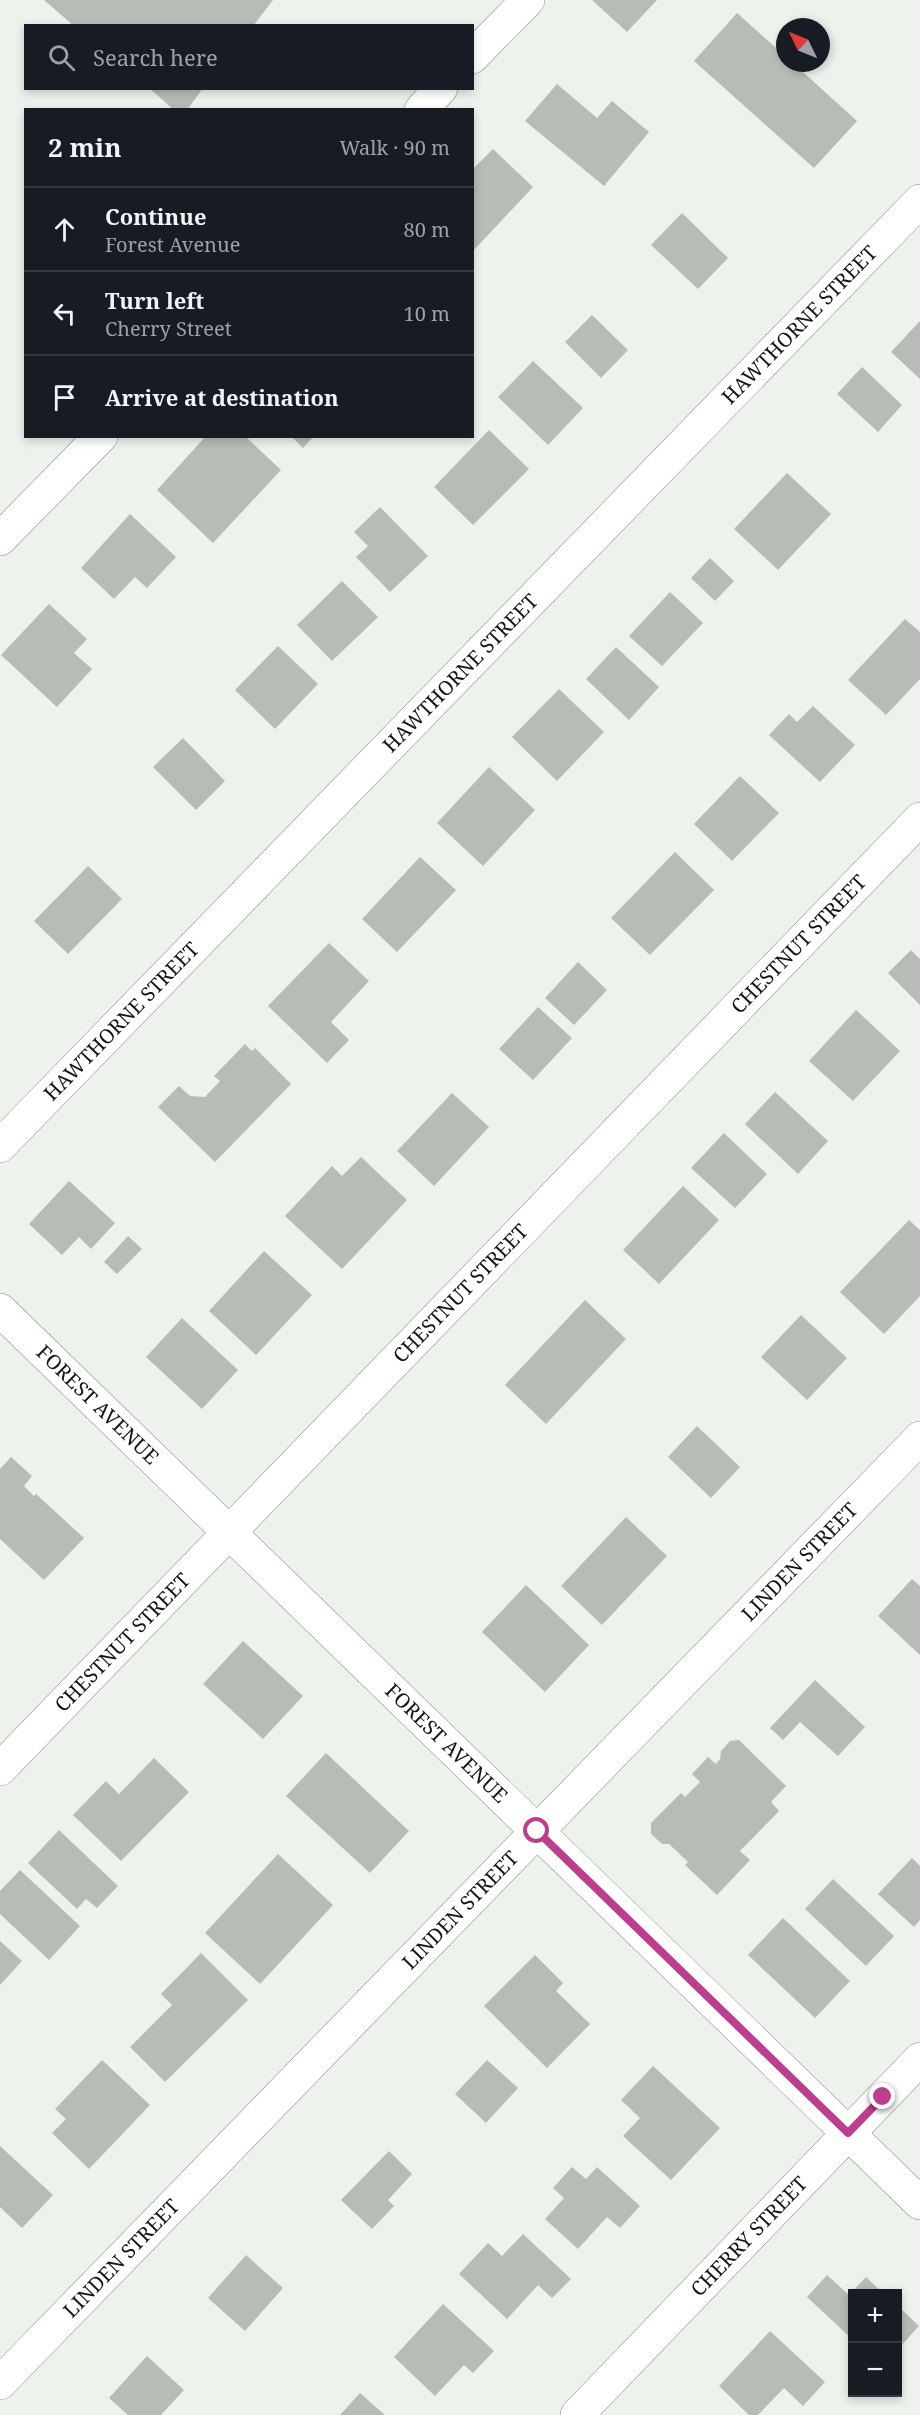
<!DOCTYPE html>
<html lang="en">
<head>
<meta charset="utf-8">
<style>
  :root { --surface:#171b24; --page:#20242c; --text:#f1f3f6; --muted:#9ea1a6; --line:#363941 }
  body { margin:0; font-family:"Noto Serif",serif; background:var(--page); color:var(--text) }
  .controls { position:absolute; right:18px; bottom:18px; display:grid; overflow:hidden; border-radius:0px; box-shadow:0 3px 9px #0003 }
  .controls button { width:54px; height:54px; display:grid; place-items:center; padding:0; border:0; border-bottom:2px solid var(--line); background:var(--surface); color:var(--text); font:30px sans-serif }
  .compass { position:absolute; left:776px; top:18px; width:54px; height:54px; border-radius:50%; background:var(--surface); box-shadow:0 3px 9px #0003; rotate:313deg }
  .stop { position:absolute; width:18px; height:18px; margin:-14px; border:4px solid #bd3e8c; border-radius:50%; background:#fff }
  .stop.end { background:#bd3e8c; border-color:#fff; box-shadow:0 2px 6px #0008 }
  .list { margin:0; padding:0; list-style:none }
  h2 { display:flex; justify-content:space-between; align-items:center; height:78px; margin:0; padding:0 24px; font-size:26px }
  h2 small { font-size:20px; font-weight:400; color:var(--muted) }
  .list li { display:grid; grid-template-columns:39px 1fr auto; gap:18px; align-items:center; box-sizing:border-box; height:84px; padding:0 24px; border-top:2px solid var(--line) }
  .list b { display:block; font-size:22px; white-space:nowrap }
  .list p { margin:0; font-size:20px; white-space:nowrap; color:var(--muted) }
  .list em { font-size:20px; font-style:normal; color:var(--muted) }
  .icon { flex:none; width:33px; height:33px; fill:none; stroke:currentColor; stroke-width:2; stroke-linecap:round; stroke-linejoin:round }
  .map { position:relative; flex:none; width:920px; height:2415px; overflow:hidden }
  .search { position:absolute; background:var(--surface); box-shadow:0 3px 9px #0003; left:24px; top:24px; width:450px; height:66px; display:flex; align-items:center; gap:15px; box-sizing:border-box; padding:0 21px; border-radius:0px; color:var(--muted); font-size:22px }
  .panel { position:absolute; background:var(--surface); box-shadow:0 3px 9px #0003; left:24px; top:108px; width:450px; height:330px; border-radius:0px }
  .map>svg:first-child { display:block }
  .building { fill:#b8bcb6 }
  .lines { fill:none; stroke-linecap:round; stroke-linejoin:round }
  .street-casing { stroke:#898d88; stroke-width:34 }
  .street { stroke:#fff; stroke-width:33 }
  .route { stroke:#bd3e8c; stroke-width:8 }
  .labels { text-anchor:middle; stroke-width:4.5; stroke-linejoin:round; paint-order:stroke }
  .street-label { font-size:20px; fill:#151614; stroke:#fff }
</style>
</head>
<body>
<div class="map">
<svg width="920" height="2415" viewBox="0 0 920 2415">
  <rect width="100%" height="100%" fill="#eef2ed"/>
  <path class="building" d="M44,0H273L253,26H74Z
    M592,0H657L627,32Z
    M737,13L785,56V63H793L857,121L814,168L694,61Z
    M557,84L597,118L612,101L649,132L604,186L525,121Z
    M149,88H203L187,110H174Z
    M493,149L533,187L472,252V170Z
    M682,213L728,258L698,289L651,245Z
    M592,315L628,350L601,378L565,342Z
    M920,321V379L891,352Z
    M533,361L583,408L548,445L498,397Z
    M862,367L902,405L878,432L837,394Z
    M489,430L529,469L473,525L434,487Z
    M206,436H245L281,470L213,543L157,490Z
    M291,436H314L303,448Z
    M787,473L831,514L778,570L734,529Z
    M380,507L428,556L390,592L356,557L368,546L354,532Z
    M130,514L176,557L147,588L135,577L114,599L81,568Z
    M710,558L734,581L715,601L691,578Z
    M342,581L378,617L332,661L297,625Z
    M670,592L703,623L662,666L629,636Z
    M49,604L87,639L74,653L92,669L57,707L1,655Z
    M905,619L920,632V679L886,715L848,680Z
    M278,646L318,684L275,729L235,690Z
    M616,647L659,687L629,720L586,679Z
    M559,689L604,732L557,781L512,737Z
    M813,706L855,745L820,782L769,735L789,714L797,722Z
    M183,738L225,781L196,810L153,767Z
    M489,767L535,810L483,866L437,823Z
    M740,776L779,813L732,861L694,824Z
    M675,852L714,890L650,955L611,918Z
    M420,857L456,890L397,952L362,919Z
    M88,866L122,899L68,954L34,921Z
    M329,943L369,981L331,1022L349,1040L327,1063L268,1006Z
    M911,950L920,959V1005L888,973Z
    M578,962L607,990L574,1025L545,998Z
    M538,1007L572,1038L533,1080L499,1049Z
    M856,1010L900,1051L853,1101L809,1061Z
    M245,1044L252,1051L255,1048L291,1084L215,1162L158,1107L179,1086L190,1096L205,1097L220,1081L214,1076Z
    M775,1092L828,1141L798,1174L745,1124Z
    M452,1093L489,1127L434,1186L397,1151Z
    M724,1133L767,1174L735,1208L691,1168Z
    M361,1157L407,1200L342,1269L285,1216L332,1166L342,1176Z
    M69,1181L115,1223L91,1249L79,1237L62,1255L29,1224Z
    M683,1186L719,1220L659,1284L623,1250Z
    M909,1220L920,1230V1296L884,1334L840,1292Z
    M128,1236L142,1249L117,1274L104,1262Z
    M264,1251L312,1295L256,1355L209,1311Z
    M585,1300L626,1339L546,1424L505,1385Z
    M801,1315L847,1358L807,1400L761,1357Z
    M182,1318L238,1370L202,1409L146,1357Z
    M697,1426L740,1467L711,1498L668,1457Z
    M11,1457L32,1476L24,1486L34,1496L36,1494L84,1538L44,1580L0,1539V1469Z
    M626,1517L667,1556L602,1625L561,1586Z
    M912,1579L920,1586V1655L878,1616Z
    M526,1585L589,1645L545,1692L482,1632Z
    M243,1641L303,1696L263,1739L203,1684Z
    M815,1680L865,1727L838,1756L800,1722L783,1740L770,1728Z
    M739,1740L786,1786L771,1802L779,1811L740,1851L750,1860L717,1895L685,1865L688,1862L669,1844H662L651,1834V1823L681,1793L685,1797L700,1782L692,1774L708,1757L716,1764L720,1759L721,1751L730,1741Z
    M326,1753L409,1831L370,1873L286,1796Z
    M154,1758L189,1792L121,1861L73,1815L106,1781L119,1794Z
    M59,1830L118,1886L97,1908L86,1899L77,1909L28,1863Z
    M278,1854L333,1905L260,1984L205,1933Z
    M912,1858L920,1866V1920L914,1927L878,1894Z
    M20,1870L80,1926L49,1960L0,1914V1891Z
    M833,1879L894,1936L866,1966L805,1909Z
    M783,1918L850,1981L815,2018L748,1955Z
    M0,1941L22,1961L0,1985Z
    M201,1953L248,2000L165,2082L130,2047L172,2005L161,1994Z
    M535,1955L563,1983L556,1991L590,2024L547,2068L484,2006Z
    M102,2060L150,2105L89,2169L52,2133L66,2119L55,2109Z
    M487,2060L518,2088L486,2123L455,2094Z
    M653,2066L720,2128L671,2180L623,2136L640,2118L621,2100Z
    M0,2146L53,2195L22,2228L0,2207Z
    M389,2151L412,2174L388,2200L394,2206L372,2229L341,2200Z
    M572,2167L586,2179L597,2167L640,2206L620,2228L607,2217L578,2249L545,2219L564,2198L553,2188Z
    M523,2234L571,2279L552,2298L538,2285L507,2319L459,2274L488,2243L502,2256Z
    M246,2255L283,2288L245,2331L208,2298Z
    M827,2275L849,2295L866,2277L884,2294H852V2339L807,2297Z
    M443,2304L494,2351L473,2373L464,2365L435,2396L394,2357Z
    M898,2306L919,2326L898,2349Z
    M770,2331L825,2382L803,2406L784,2388L758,2415H749L719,2386Z
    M147,2356L184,2390L161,2415H128L109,2398Z
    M360,2393L385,2415H340Z"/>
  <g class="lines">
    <defs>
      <g id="street">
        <path d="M472,57L528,0"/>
        <path d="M421,110L441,88"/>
        <path d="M0,539L101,436"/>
        <path id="s1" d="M0,1146L920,201"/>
        <path id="s2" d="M0,1310L920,2203"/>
        <path id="s3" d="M0,1769L920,819"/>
        <path id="s4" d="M0,2383L920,1438"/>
        <path id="s5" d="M577,2415L920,2059"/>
      </g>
    </defs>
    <use href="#street" class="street-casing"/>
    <use href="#street" class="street"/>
  </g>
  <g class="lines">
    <path class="route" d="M537,1831L848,2133L883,2097"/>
  </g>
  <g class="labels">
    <g class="street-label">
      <text dy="7" stroke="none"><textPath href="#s1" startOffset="1146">HAWTHORNE STREET</textPath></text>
      <text dy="7" stroke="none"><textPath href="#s1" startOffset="660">HAWTHORNE STREET</textPath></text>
      <text dy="7" stroke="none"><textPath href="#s3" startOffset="1148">CHESTNUT STREET</textPath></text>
      <text dy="7" stroke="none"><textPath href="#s1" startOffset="174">HAWTHORNE STREET</textPath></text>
      <text dy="7" stroke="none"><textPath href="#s3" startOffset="662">CHESTNUT STREET</textPath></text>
      <text dy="7" stroke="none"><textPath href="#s2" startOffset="136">FOREST AVENUE</textPath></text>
      <text dy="7" stroke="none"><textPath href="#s4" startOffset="1146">LINDEN STREET</textPath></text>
      <text dy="7" stroke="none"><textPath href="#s3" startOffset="176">CHESTNUT STREET</textPath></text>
      <text dy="7" stroke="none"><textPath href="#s2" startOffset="622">FOREST AVENUE</textPath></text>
      <text dy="7" stroke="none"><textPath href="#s4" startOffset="660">LINDEN STREET</textPath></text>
      <text dy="7" stroke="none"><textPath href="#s5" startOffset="248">CHERRY STREET</textPath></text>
      <text dy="7" stroke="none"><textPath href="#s4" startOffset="174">LINDEN STREET</textPath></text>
    </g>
  </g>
</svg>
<div class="controls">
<button>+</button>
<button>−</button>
</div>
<svg class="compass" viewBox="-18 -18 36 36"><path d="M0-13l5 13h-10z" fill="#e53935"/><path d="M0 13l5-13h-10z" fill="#9ea1a6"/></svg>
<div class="stop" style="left:537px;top:1831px"></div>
<div class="stop end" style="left:883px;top:2097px"></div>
<div class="search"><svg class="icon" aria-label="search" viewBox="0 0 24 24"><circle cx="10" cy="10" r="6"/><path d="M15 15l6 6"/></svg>Search here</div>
<section class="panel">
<h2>2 min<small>Walk · 90 m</small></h2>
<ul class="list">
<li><svg class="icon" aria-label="ahead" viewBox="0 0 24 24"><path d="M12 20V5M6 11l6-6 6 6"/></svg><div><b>Continue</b><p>Forest Avenue</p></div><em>80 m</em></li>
<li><svg class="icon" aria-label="left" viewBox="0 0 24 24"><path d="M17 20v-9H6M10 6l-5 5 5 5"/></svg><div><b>Turn left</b><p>Cherry Street</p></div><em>10 m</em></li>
<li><svg class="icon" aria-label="arrive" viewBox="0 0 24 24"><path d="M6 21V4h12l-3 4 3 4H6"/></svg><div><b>Arrive at destination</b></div></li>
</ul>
</section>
</div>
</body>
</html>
